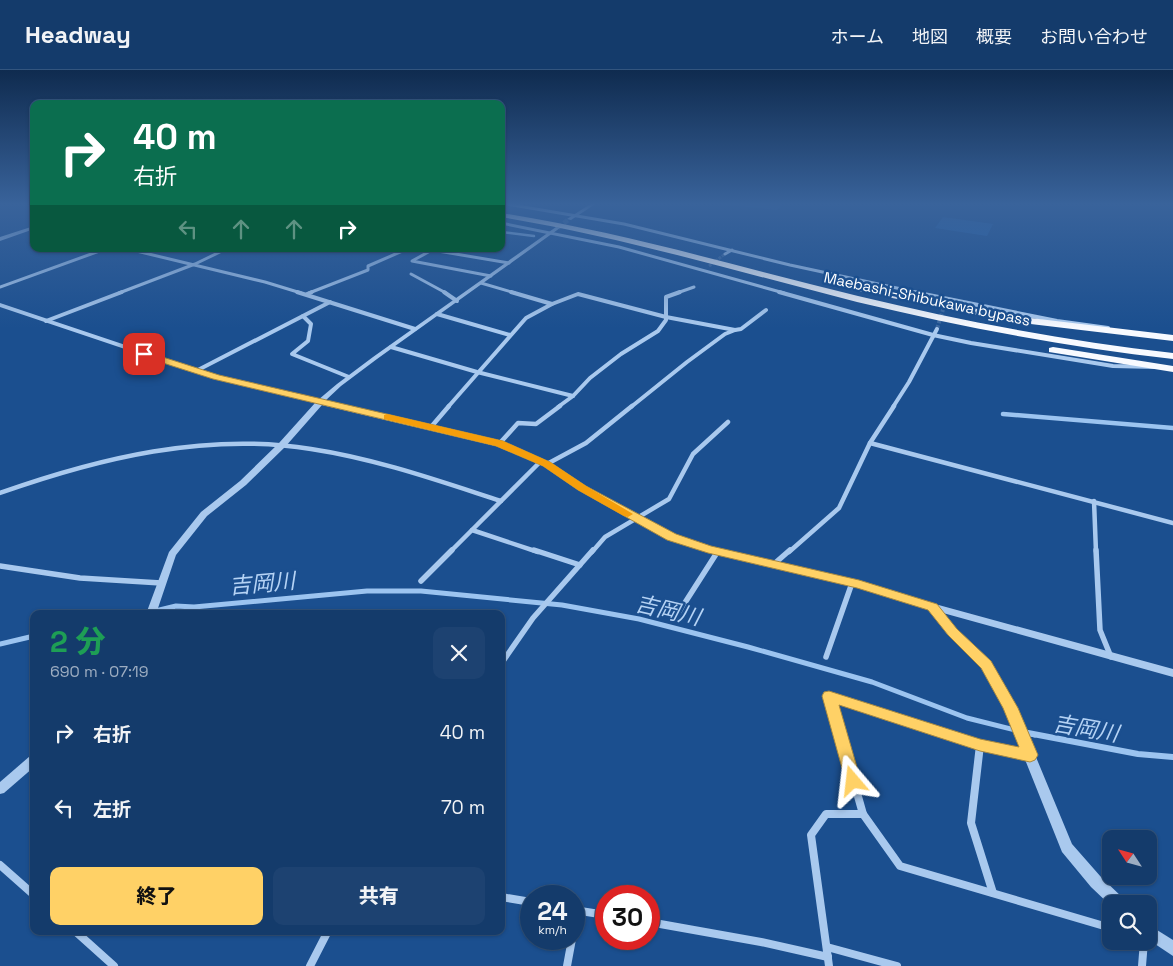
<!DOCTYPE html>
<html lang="ja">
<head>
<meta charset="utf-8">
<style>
  :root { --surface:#143b6b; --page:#1d4271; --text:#f1f3f6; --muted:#9dadc1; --line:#33557e; --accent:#ffd166 }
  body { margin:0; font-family:"Space Grotesk","Noto Sans JP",sans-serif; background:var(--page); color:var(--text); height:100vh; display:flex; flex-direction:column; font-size:19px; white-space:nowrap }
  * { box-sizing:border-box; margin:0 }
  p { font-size:16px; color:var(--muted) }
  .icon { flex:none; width:28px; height:28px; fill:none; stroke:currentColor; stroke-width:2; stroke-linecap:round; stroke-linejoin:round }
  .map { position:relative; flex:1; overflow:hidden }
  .panel { position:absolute; left:30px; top:540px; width:475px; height:325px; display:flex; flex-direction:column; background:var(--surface); border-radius:10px; box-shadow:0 1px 4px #0004,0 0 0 1px var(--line) }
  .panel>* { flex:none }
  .hud { position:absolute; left:30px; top:30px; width:475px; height:152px; border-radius:10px; box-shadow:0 1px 4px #0004,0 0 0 1px var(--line); background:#0b6e4f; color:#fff; overflow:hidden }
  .needle { width:32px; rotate:306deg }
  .tools { position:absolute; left:1102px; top:760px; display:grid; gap:10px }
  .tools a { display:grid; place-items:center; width:55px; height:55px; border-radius:10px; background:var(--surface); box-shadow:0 1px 4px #0004,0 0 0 1px var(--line); font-size:25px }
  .speed { position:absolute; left:520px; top:815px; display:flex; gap:10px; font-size:25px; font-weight:700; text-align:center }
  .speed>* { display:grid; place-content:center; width:65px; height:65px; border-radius:50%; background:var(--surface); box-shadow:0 1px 4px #0004,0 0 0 1px var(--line); line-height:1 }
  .speed small { font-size:12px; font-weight:400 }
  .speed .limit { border:8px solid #d22; background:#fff; color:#111 }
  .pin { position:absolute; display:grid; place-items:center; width:42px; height:42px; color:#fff; margin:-21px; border-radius:10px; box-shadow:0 2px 8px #0006 }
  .me { position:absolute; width:55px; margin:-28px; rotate:343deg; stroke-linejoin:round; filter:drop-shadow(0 0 4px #0008) }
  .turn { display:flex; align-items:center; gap:18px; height:105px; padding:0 20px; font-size:22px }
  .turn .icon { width:65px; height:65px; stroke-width:2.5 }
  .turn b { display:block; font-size:35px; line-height:42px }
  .lanes { display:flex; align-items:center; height:48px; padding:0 20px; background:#0003; justify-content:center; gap:25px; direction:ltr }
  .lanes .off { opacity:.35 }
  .round { display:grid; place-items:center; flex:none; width:52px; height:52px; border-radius:10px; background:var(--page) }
  .headline { display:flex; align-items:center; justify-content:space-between; height:85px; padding:0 20px }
  h1 { font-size:30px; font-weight:800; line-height:38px; color:#1e9e55 }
  .primary-button { display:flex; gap:10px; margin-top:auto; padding:10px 20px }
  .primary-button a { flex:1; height:58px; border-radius:10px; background:var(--accent); color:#111; font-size:20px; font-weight:800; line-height:58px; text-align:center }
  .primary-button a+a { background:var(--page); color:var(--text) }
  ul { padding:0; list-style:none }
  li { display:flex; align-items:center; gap:15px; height:75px; padding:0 20px }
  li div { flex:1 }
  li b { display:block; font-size:19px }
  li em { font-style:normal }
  header { display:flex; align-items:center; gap:30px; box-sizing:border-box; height:70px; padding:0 25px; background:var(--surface); border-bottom:1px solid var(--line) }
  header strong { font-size:24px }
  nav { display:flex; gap:28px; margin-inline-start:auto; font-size:18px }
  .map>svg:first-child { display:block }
  .green { fill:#2461a8 }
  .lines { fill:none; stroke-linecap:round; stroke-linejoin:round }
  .stream-far3 { stroke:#9cc4f0; stroke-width:2.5 }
  .stream-far2 { stroke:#9cc4f0; stroke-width:4.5 }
  .stream-far1 { stroke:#9cc4f0; stroke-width:5 }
  .stream { stroke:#9cc4f0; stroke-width:6 }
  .minor-tunnel-far1 { stroke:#3d69a0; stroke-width:3; stroke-dasharray:3 1; stroke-linecap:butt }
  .minor-tunnel { stroke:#3d69a0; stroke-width:4; stroke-dasharray:4 2; stroke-linecap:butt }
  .tertiary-tunnel { stroke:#3d69a0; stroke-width:5; stroke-dasharray:5 2.5; stroke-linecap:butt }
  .minor-far4 { stroke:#a9c9ee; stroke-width:3 }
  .minor-far3 { stroke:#a9c9ee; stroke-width:4 }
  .minor-far2 { stroke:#a9c9ee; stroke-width:4.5 }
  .minor-far1 { stroke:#a9c9ee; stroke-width:5.5 }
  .minor { stroke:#a9c9ee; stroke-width:8 }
  .tertiary { fill:#a9c9ee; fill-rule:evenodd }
  .trunk { fill:#f8faff; fill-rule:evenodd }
  .route { fill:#ffd166; stroke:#a68842 }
  .slow { fill:#f59e0b }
  .labels { text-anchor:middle; stroke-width:5; stroke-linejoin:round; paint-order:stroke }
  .far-street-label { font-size:15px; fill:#fff; stroke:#1b4f8f }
  .near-water-label { font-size:22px; font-style:italic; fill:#b5d3f5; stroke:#1b4f8f }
</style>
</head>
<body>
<header>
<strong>Headway</strong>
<nav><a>ホーム</a><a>地図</a><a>概要</a><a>お問い合わせ</a></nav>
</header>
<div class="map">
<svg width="1173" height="896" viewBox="0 0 1173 896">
  <rect width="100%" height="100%" fill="#1b4f8f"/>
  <g class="green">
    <polygon points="709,133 784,133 777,140"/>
    <polygon points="943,147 993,154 987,166 935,158"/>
  </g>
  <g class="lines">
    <polyline class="stream-far3" points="501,162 534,166"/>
    <polyline class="stream-far2" points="1003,344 1173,358"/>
    <g class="stream-far1">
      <polyline points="143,544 176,536 194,537 367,521 421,521 562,535 639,549 748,577 872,612 967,648 1035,665"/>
      <polyline points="0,574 34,566"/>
    </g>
    <polyline class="stream" points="1028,663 1138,684 1173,687"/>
    <polyline class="minor-tunnel-far1" points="709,196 725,184"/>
    <polyline class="minor-tunnel" points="937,259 945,233"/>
    <polyline class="tertiary-tunnel" points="558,158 569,149"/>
    <g class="minor-far4">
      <polyline points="501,133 624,154 790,195 920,223"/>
      <polyline points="501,153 619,177 784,223"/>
      <polyline points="128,179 265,212 301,223"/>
      <polyline points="725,184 732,180"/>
      <polyline points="411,204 446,223"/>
      <polyline points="491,206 412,191 432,180 509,193"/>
      <polyline points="481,213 515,223"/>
      <polyline points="0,217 105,179"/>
      <polyline points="119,223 195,194 226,179"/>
      <polyline points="309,223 368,200 368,196 407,179"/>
      <polyline points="677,223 694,217"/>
    </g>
    <g class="minor-far3">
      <polyline points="297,222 415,259"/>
      <polyline points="444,222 457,231"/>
      <polyline points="779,222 933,265 971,273 1113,296 1156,297"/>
      <polyline points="914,222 1057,251 1108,258"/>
      <polyline points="307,224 312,222"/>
      <polyline points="552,234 578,224 666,247 735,260 741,259 766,240"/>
      <polyline points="437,244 510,265"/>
      <polyline points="303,246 311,254 308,271 292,284 349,307"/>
      <polyline points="46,251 122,222"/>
      <polyline points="391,277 477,302 573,326"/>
      <polyline points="196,301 330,232"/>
      <polyline points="448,337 526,248 552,234 511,222"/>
      <polyline points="558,337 573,326 590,308 621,284 658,261 666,250 666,227 680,222"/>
      <polyline points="631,337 687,292 725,264 735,260"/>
      <polyline points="893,337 909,312 937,259"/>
    </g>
    <g class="minor-far2">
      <polyline points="431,357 449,336"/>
      <polyline points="870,373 1173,453"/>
      <polyline points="499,374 518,353 536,354 560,336"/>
      <polyline points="547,394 586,373 632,336"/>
      <path d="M0 423C99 388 206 362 311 379 377 389 439 411 501 431"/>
      <polyline points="1094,431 1096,482"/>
      <polyline points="472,460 538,482"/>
      <polyline points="450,482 541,391"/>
      <polyline points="592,482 605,467 669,429 693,384 728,352"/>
      <polyline points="789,482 839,438 870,373 894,336"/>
    </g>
    <g class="minor-far1">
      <polyline points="534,480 580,495"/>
      <polyline points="1096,480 1100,560 1111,587"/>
      <polyline points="774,494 790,480"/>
      <polyline points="0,496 80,508 161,513"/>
      <polyline points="421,511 452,480"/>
      <polyline points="679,542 718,481"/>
      <polyline points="826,587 852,513"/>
      <polyline points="501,594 533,548 593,480"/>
      <polyline points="829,626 948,665"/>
      <polyline points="829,626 840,665"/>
    </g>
    <g class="minor">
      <polyline points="840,663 863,744"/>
      <polyline points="944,663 980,675 1027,685"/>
      <polyline points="980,675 971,753 993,823"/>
      <polyline points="0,795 34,825"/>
      <polyline points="501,827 531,832"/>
      <polyline points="574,840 606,845"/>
      <polyline points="649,852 761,872 828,887"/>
      <polyline points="574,856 577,840"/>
      <polyline points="75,861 114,896"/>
      <polyline points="827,877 897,896"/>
      <polyline points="310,896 328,861"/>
      <polyline points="567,896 572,869"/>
      <polyline points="829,896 811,765 826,744 863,744 900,796 1111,858"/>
      <polyline points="1142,896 1144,871"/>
    </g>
    <g class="tertiary">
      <polygon points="592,133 597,133 571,150 567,149"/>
      <polygon points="34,156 34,159 0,171 0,167"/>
      <polygon points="556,157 560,158 377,289 341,316 325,331 502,372 550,392 585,416 674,465 710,477 859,511 935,534 1173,599 1173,607 943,543 956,559 990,591 1014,634 1072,774 1101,807 1124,829 1126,834 1111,834 1111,836 1091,817 1062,782 1004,637 982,597 948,565 929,539 857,517 708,482 668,469 579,420 544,396 496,376 322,335 285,377 246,415 207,446 176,485 156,544 146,544 169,482 201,442 240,411 279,373 315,333 214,309 0,237 0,233 218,306 318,330 337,314 373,287"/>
      <polygon points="34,685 34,697 4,723 0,724 0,712 30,686"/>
      <polygon points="1149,855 1173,870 1173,886 1149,870"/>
    </g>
    <g class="trunk">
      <path d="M501 143C622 162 739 197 858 226 962 251 1066 271 1173 283V289C1066 277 962 257 857 232 739 202 622 167 501 147Z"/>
      <polygon points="850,214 1013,246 1173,265 1173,271 1013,252 847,219 846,217"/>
      <polygon points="1053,277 1173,296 1173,302 1049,282 1049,278"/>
    </g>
  </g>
  <linearGradient id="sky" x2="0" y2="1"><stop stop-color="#0f2b4f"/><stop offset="0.52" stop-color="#39639b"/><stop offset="1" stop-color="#39639b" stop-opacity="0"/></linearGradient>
  <rect width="1173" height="258" fill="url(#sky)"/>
  <polygon class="route" points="144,281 219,305 503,371 550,392 586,416 676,464 711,476 859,510 937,534 957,559 991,591 1018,638 1038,685 1035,690 1030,692 980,681 839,635 861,711 858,716 853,718 847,716 822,626 824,622 829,621 980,669 1019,677 1003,638 981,598 948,565 928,540 857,518 708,483 667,470 578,420 543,396 496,376 213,309 141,286 140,284"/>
  <polygon class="slow" points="387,344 503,371 550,392 586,416 633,444 628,447 624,446 578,420 543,396 496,376 384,349 384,345"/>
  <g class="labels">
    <g class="far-street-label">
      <text transform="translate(927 229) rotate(12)" y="5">Maebashi-Shibukawa bypass</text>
    </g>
    <g class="near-water-label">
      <text transform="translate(262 513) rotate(-5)" y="8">吉岡川</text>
      <text transform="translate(668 540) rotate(13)" y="8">吉岡川</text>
      <text transform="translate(1086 658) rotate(10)" y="8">吉岡川</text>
    </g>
  </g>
</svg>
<div class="tools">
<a><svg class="needle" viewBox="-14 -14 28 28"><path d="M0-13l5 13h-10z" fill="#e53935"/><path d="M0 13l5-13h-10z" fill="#9dadc1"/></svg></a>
<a><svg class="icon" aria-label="search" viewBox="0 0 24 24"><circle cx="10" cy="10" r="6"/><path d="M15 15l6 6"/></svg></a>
</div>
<div class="speed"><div>24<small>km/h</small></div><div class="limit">30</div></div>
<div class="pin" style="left:144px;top:284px;background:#d93025"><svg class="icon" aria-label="arrive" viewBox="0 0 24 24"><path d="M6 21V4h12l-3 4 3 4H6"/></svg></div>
<svg class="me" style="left:853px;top:711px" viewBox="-20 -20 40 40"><path d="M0-17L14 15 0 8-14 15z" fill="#ffd166" stroke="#fff" stroke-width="4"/></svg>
<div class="hud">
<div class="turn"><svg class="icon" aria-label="right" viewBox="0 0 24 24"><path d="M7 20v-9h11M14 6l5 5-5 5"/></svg><div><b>40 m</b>右折</div></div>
<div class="lanes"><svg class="icon off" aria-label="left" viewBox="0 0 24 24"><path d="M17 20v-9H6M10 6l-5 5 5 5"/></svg><svg class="icon off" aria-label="ahead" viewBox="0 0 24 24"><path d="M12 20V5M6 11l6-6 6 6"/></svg><svg class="icon off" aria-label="ahead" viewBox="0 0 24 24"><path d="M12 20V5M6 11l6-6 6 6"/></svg><svg class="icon" aria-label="right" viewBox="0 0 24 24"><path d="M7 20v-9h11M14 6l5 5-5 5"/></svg></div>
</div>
<section class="panel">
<div class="headline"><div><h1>2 分</h1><p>690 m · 07:19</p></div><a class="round"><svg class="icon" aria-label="close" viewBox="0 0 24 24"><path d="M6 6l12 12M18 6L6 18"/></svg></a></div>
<ul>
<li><svg class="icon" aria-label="right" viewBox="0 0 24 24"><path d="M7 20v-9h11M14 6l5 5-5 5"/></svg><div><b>右折</b></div><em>40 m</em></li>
<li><svg class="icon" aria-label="left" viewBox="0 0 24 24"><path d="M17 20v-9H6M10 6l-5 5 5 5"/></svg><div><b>左折</b></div><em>70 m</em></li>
</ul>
<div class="primary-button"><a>終了</a><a>共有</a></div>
</section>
</div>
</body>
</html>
